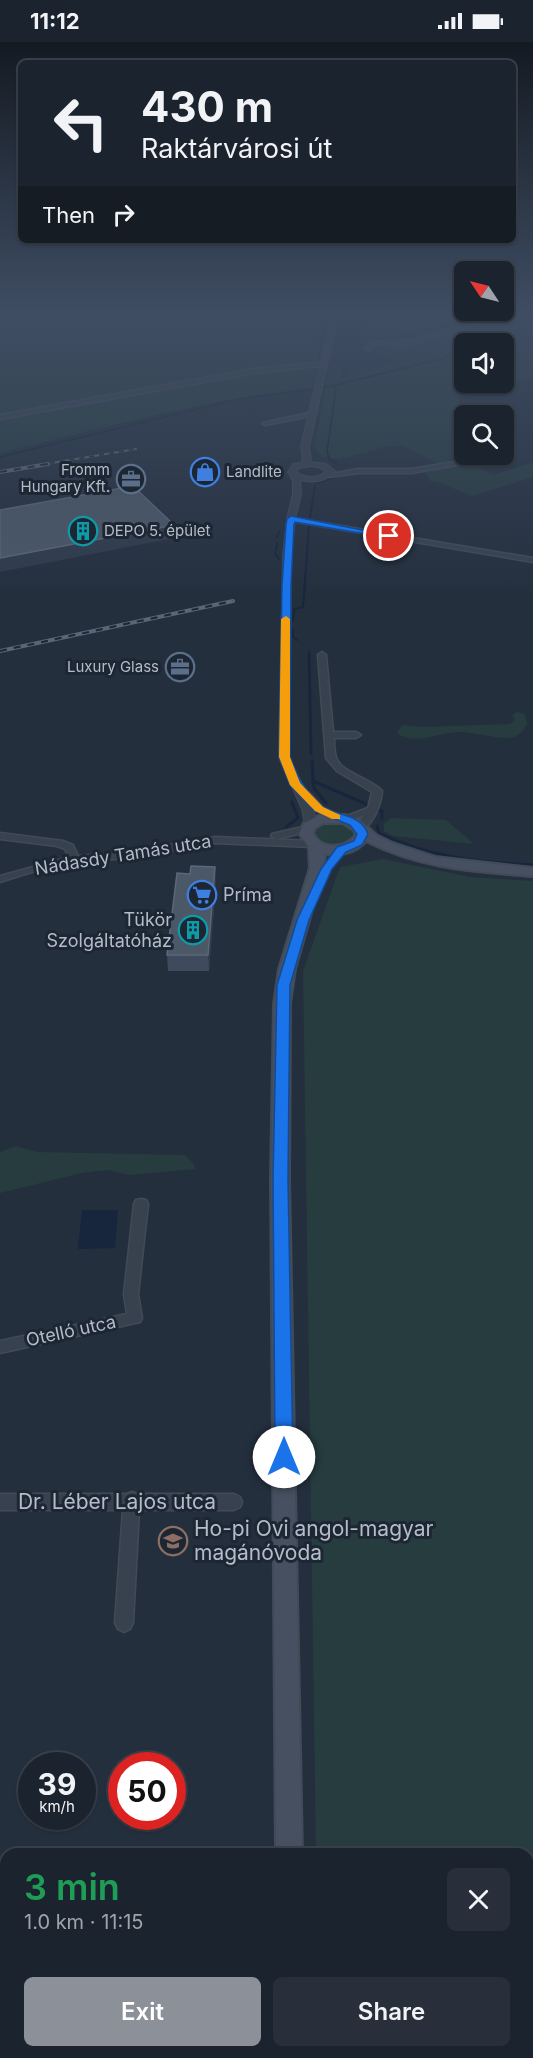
<!DOCTYPE html>
<html lang="en">
<head>
<meta charset="utf-8">
<style>
  :root { --surface:#1b232e; --page:#282f3a; --text:#f1f3f6; --muted:#a0a4aa; --line:#39404a; --accent:#8c9099 }
  body { margin:0; font-family:Inter,sans-serif; background:var(--page); color:var(--text); height:100vh; display:flex; flex-direction:column; font-size:22px; white-space:nowrap }
  * { box-sizing:border-box; margin:0 }
  p { font-size:20px; color:var(--muted) }
  .icon { flex:none; width:33px; height:33px; fill:none; stroke:currentColor; stroke-width:2; stroke-linecap:round; stroke-linejoin:round }
  .map { position:relative; flex:1; overflow:hidden }
  .panel { position:absolute; left:0px; top:1806px; width:534px; height:210px; display:flex; flex-direction:column; background:var(--surface); border-radius:18px 18px 0 0; box-shadow:0 2px 4px #0004,0 0 0 2px var(--line) }
  .panel>* { flex:none }
  .banner { position:absolute; left:18px; top:18px; width:498px; height:183px; border-radius:9px; box-shadow:0 2px 4px #0004,0 0 0 2px var(--line); background:#1b232e; color:var(--text); overflow:hidden }
  .needle { width:39px; rotate:305deg }
  .tools { position:absolute; left:454px; top:219px; display:grid; gap:12px }
  .tools a { display:grid; place-items:center; width:60px; height:60px; border-radius:9px; background:var(--surface); box-shadow:0 2px 4px #0004,0 0 0 2px var(--line); font-size:30px }
  .speed { position:absolute; left:18px; top:1710px; display:flex; gap:12px; font-size:30px; font-weight:700; text-align:center }
  .speed>* { display:grid; place-content:center; width:78px; height:78px; border-radius:50%; background:var(--surface); box-shadow:0 2px 4px #0004,0 0 0 2px var(--line); line-height:1 }
  .speed small { font-size:15px; font-weight:400 }
  .speed .limit { border:9px solid #d22; background:#fff; color:#111 }
  .pin { position:absolute; display:grid; place-items:center; width:51px; height:51px; color:#fff; margin:-26px; border:3px solid #fff; border-radius:50%; box-shadow:0 2px 6px #0007 }
  .me { position:absolute; width:66px; margin:-33px; rotate:0deg; stroke-linejoin:round; filter:drop-shadow(0 0 4px #0008) }
  .turn { display:flex; align-items:center; gap:21px; height:126px; padding:0 24px; font-size:27px }
  .turn .icon { width:78px; height:78px; stroke-width:2.5 }
  .turn b { display:block; font-size:42px; line-height:51px }
  .then { display:flex; align-items:center; height:57px; padding:0 24px; background:#0003; gap:12px; font-size:22px }
  .round { display:grid; place-items:center; flex:none; width:63px; height:63px; border-radius:9px; background:var(--page) }
  .summary { display:flex; align-items:center; justify-content:space-between; height:102px; padding:0 24px }
  h1 { font-size:36px; font-weight:600; line-height:45px; color:#1e9e55 }
  .action { display:flex; gap:12px; margin-top:auto; padding:12px 24px }
  .action a { flex:1; height:69px; border-radius:9px; background:var(--accent); color:#fff; font-size:24px; font-weight:600; line-height:69px; text-align:center }
  .action a+a { background:var(--page); color:var(--text) }
  .status { display:flex; justify-content:space-between; align-items:center; height:42px; padding:0 30px; background:var(--surface); direction:ltr }
  .status svg { height:16px; fill:currentColor }
  .map>svg:first-child { display:block }
  .green { fill:#263c3f; fill-rule:evenodd }
  .water { fill:#17263c }
  .lines { fill:none; stroke-linecap:round; stroke-linejoin:round }
  .stream-far2 { stroke:#17263c; stroke-width:1.5 }
  .stream-far1 { stroke:#17263c; stroke-width:2 }
  .stream { stroke:#17263c; stroke-width:3 }
  .minor-casing { stroke:#414a57; stroke-width:3 }
  .tertiary-casing { stroke:#414a57; stroke-width:2 }
  .secondary-casing { stroke:#414a57; stroke-width:4 }
  .minor { fill:#38414e; fill-rule:evenodd }
  .tertiary { fill:#38414e; fill-rule:evenodd }
  .secondary { fill:#465061; fill-rule:evenodd }
  .rail-far1-casing { stroke:#5a6575; stroke-width:2 }
  .rail-casing { stroke:#5a6575; stroke-width:4 }
  .rail-far1 { stroke:#1d2633; stroke-width:1.5; stroke-dasharray:5; stroke-linecap:butt }
  .rail { stroke:#1d2633; stroke-width:2; stroke-dasharray:7; stroke-linecap:butt }
  .wall { fill:#3f4b5c }
  .shaded-wall { fill:#2f3b4b }
  .building { fill:#4b5868; stroke:#5c6777; stroke-width:1.5 }
  .route { fill:#1a73e8; stroke:#114b97; stroke-width:1.5 }
  .slow { fill:#f59e0b }
  .labels { text-anchor:middle; stroke-width:6; stroke-linejoin:round; paint-order:stroke }
  .far-poi-label { font-size:15px; fill:#b4bcc9; stroke:#1d2633; text-anchor:end }
  .street-label { font-size:18px; fill:#b4bcc9; stroke:#1d2633 }
  .poi-label { font-size:18px; fill:#b4bcc9; stroke:#1d2633; text-anchor:start }
  .near-street-label { font-size:21px; fill:#b4bcc9; stroke:#1d2633 }
  .near-poi-label { font-size:21px; fill:#b4bcc9; stroke:#1d2633; text-anchor:start }
</style>
</head>
<body>
<div class="status"><b>11:12</b><svg viewBox="0 0 49 12"><path d="M0 12V9h3v3zM5 12V6h3v6zM10 12V3h3v9zM15 12V0h3v12zM26 1h20v11H26zM47 4h2v5h-2z"/></svg></div>
<div class="map">
<svg width="533" height="2016" viewBox="0 0 533 2016">
  <rect width="100%" height="100%" fill="#242f3e"/>
  <g class="green">
    <path d="M0 272H323L314 345C207 357 104 386 0 411Z"/>
    <polygon points="368,272 480,272 387,297 371,295 364,288"/>
    <path d="M520 272H533V336L459 356 456 416 439 422 403 404 385 405 341 417 322 415 314 405 330 324H344L341 335 349 336 350 330C364 323 381 328 393 319L375 309 378 302 409 304ZM465 302H504V340H465Z"/>
    <polygon points="533,420 533,435 472,454 438,440 430,439 425,430 468,421 493,433"/>
    <path d="M517 670 525 672 527 682C524 687 520 693 514 695 500 699 474 689 457 690 437 691 415 704 397 691L402 683 422 685 510 682 515 678 512 673Z"/>
    <polygon points="391,776 446,778 474,802 394,794 384,789 384,782"/>
    <path d="M338 780 348 783 355 789 352 799C338 804 321 808 313 792 317 781 327 781 338 780Z"/>
    <polygon points="383,817 470,835 533,839 533,2016 322,2016 321,2010 528,2010 528,1812 316,1812 303,929 340,825"/>
    <polygon points="16,1104 37,1110 185,1113 193,1121 195,1127 129,1133 108,1128 82,1131 0,1151 0,1110"/>
  </g>
  <polygon class="water" points="82,1168 118,1168 115,1206 78,1207"/>
  <g class="lines">
    <g class="stream-far2">
      <polyline points="504,302 533,295"/>
      <polyline points="332,344 336,347 327,409 329,417 337,422"/>
      <polyline points="0,415 239,357 328,345 465,311"/>
    </g>
    <g class="stream-far1">
      <polyline points="316,441 340,434"/>
      <polyline points="310,475 315,444"/>
      <polyline points="277,496 279,490"/>
      <polyline points="276,508 277,501"/>
      <polyline points="275,511 279,517"/>
      <polyline points="293,579 294,567 303,565 309,484"/>
      <polyline points="293,587 293,595 297,598"/>
      <polyline points="309,610 309,613"/>
    </g>
    <g class="stream">
      <polyline points="309,612 311,712"/>
      <polyline points="312,719 313,739 382,769 382,776"/>
      <polyline points="313,739 314,746 326,761"/>
      <path d="M377 784 379 791C428 815 479 820 533 823"/>
      <polyline points="286,785 298,776 292,760"/>
    </g>
    <g class="minor-casing">
      <g id="minor">
        <polygon points="498,272 507,272 408,303 375,302 370,308 365,307 371,299 408,299"/>
        <polygon points="325,320 327,323 253,331 0,377 0,373 253,327"/>
        <polygon points="314,370 316,373 265,383 262,381"/>
        <polygon points="465,418 468,420 467,421 412,431 358,431 329,435 326,433 357,427 412,427"/>
        <polygon points="288,475 533,516 533,520 291,479 288,479"/>
        <path d="M322 610 326 613 333 690H356L361 693 356 696H334C334 702 334 709 336 715 340 731 371 736 382 749 381 763 373 783 360 789L355 786 364 773 344 780 339 777 368 766 372 750 337 729 326 716 318 613Z"/>
        <polygon points="307,784 311,785 311,789 276,797 271,794 272,792"/>
        <polygon points="0,791 63,799 73,803 78,814 127,810 215,795 312,799 317,802 312,805 215,801 127,816 75,820 38,828 0,840 0,834 69,815 65,807 57,804 0,797"/>
        <polygon points="141,1157 146,1158 148,1162 138,1252 142,1276 140,1280 0,1311 0,1299 127,1272 124,1252 134,1162 136,1158"/>
        <polygon points="132,1450 137,1452 234,1452 240,1455 242,1460 240,1465 234,1468 139,1468 133,1581 130,1587 124,1590 118,1587 115,1581 123,1468 0,1468 0,1452 127,1452"/>
        <rect x="0" y="1825" width="6" height="20"/>
        <rect x="83" y="2010" width="22" height="6"/>
      </g>
    </g>
    <g class="tertiary-casing">
      <path id="tertiary" d="M332 272H338L309 405 311 417 309 420 326 422 335 429C326 440 313 441 300 438L301 452 295 477 291 513 289 715 305 749 309 750 323 765 344 776 342 778H334L313 767 317 782 311 785 305 782 302 767 279 715 283 513 287 477 293 452V439L288 430 293 422 301 421 303 417 301 405ZM310 424 318 425 327 429C318 437 305 436 296 430L299 426Z"/>
    </g>
    <g class="secondary-casing">
      <g id="secondary">
        <path d="M320 773H344L359 777 376 793 392 801 435 815 533 826V834C472 829 422 827 366 799 356 811 340 814 325 812L324 826 295 927 290 962 289 1137 302 1812H276L271 1137 274 962 279 927 310 826 309 806 299 791 304 781ZM323 781H343L355 789V794C343 807 321 808 313 791L315 786Z"/>
        <rect x="276" y="2010" width="30" height="6"/>
      </g>
    </g>
    <use href="#minor" class="minor"/>
    <use href="#tertiary" class="tertiary"/>
    <use href="#secondary" class="secondary"/>
    <g class="rail-far1-casing">
      <polyline id="rail-far1" points="40,423 136,407"/>
    </g>
    <g class="rail-casing">
      <g id="rail">
        <polyline points="0,430 48,422"/>
        <polyline points="0,609 233,559"/>
      </g>
    </g>
    <use href="#rail-far1" class="rail-far1"/>
    <use href="#rail" class="rail"/>
  </g>
  <polygon class="wall" points="216,841 209,929 168,929 167,913"/>
  <g class="shaded-wall">
    <polygon points="174,483 174,496 0,530 0,516"/>
    <polygon points="215,825 216,841 209,929 208,913"/>
  </g>
  <g class="building">
    <polygon points="133,444 174,483 0,516 0,468"/>
    <polygon points="191,824 215,825 208,913 167,913 177,831 190,832"/>
  </g>
  <linearGradient id="sky" x2="0" y2="1"><stop stop-color="#141a22"/><stop offset="0.49" stop-color="#3f4d63"/><stop offset="1" stop-color="#3f4d63" stop-opacity="0"/></linearGradient>
  <rect width="533" height="554" fill="url(#sky)"/>
  <path class="route" d="M291 474 393 494 389 496 295 480 294 483 291 543 290 715C297 735 305 749 321 763 336 775 361 771 368 792L362 803 346 810 332 827 309 878 290 943 288 1137 293 1415 290 1421 284 1423 277 1421 275 1415 273 1137 277 943 297 878 321 827 337 805 354 799 357 792 350 783 315 769 290 743 279 715 282 543 286 483 287 477Z"/>
  <polygon class="slow" points="286,574 290,577 290,715 300,741 323,765 340,773 340,777 332,777 315,769 290,743 279,715 281,577"/>
  <defs>
    <g id="shop-ring" transform="scale(1.5)"><circle r="9.5" fill="#1d2633" stroke="#3f7fe0" stroke-width="1.5"/><path d="M-5-2.5h2.3a2.7 3.5 0 0 1 5.4 0H5L5.5 6h-11ZM-1.5-2.5h3a1.5 2.3 0 0 0-3 0Z" fill="#3f7fe0"/></g>
    <g id="office-ring" transform="scale(1.5)"><circle r="9.5" fill="#1d2633" stroke="#5c6f8a" stroke-width="1.5"/><path d="M-6-3h4V-5.5h4V-3h4V5H-6ZM-1-4.5V-3h2v-1.5ZM-6 0V1H6V0Z" fill="#5c6f8a"/></g>
    <g id="building-ring" transform="scale(1.5)"><circle r="9.5" fill="#1d2633" stroke="#0f9aa8" stroke-width="1.5"/><path d="M-4-6H4V6H1V3H-1V6H-4ZM-2.5-4.3h1.7v1.8h-1.7ZM.8-4.3h1.7v1.8H.8ZM-2.5-1h1.7V.8h-1.7ZM.8-1h1.7V.8H.8Z" fill="#0f9aa8"/></g>
    <g id="supermarket-ring" transform="scale(1.5)"><circle r="9.5" fill="#1d2633" stroke="#3f7fe0" stroke-width="1.5"/><path d="M-6-5.5h2.5l.6 2H6L4.5 2H-2.5L-4.4-4H-6ZM-1.5 3.2a1.3 1.3 0 1 0 .1 0ZM3 3.2a1.3 1.3 0 1 0 .1 0Z" fill="#3f7fe0"/></g>
    <g id="school-ring" transform="scale(1.5)"><circle r="9.5" fill="#1d2633" stroke="#8d6e63" stroke-width="1.5"/><path d="M0-5L7-2L0 1L-7-2ZM-4 1L0 2.5L4 1V4Q0 6-4 4Z" fill="#8d6e63"/></g>
  </defs>
  <g fill-rule="evenodd">
    <use href="#shop-ring" x="205" y="430"/>
    <use href="#office-ring" x="131" y="437"/>
    <use href="#building-ring" x="83" y="489"/>
    <use href="#office-ring" x="180" y="625"/>
    <use href="#supermarket-ring" x="202" y="853"/>
    <use href="#building-ring" x="193" y="888"/>
    <use href="#school-ring" x="173" y="1499"/>
  </g>
  <g class="labels">
    <g class="far-poi-label">
      <text x="110" y="433">Fromm<tspan x="110" dy="17">Hungary Kft.</tspan></text>
      <text x="226" y="435" text-anchor="start">Landlite</text>
      <text x="104" y="494" text-anchor="start">DEPO 5. épület</text>
      <text x="159" y="630">Luxury Glass</text>
    </g>
    <g class="street-label">
      <text transform="translate(123 813) rotate(-9)" y="6">Nádasdy Tamás utca</text>
      <text transform="translate(71 1289) rotate(-12)" y="6">Otelló utca</text>
    </g>
    <g class="poi-label">
      <text x="223" y="859">Príma</text>
      <text x="172" y="884" text-anchor="end">Tükör<tspan x="172" dy="21">Szolgáltatóház</tspan></text>
    </g>
    <g class="near-street-label">
      <text x="117" y="1467">Dr. Léber Lajos utca</text>
    </g>
    <g class="near-poi-label">
      <text x="194" y="1494">Ho-pi Ovi angol-magyar<tspan x="194" dy="24">magánóvoda</tspan></text>
    </g>
  </g>
</svg>
<div class="tools">
<a><svg class="needle" viewBox="-14 -14 28 28"><path d="M0-13l5 13h-10z" fill="#e53935"/><path d="M0 13l5-13h-10z" fill="#a0a4aa"/></svg></a>
<a><svg class="icon" aria-label="sound" viewBox="0 0 24 24"><path d="M4 9h4l5-4v14l-5-4H4zM17 9q2 3 0 6"/></svg></a>
<a><svg class="icon" aria-label="search" viewBox="0 0 24 24"><circle cx="10" cy="10" r="6"/><path d="M15 15l6 6"/></svg></a>
</div>
<div class="speed"><div>39<small>km/h</small></div><div class="limit">50</div></div>
<div class="pin" style="left:389px;top:494px;background:#d93025"><svg class="icon" aria-label="arrive" viewBox="0 0 24 24"><path d="M6 21V4h12l-3 4 3 4H6"/></svg></div>
<svg class="me" style="left:284px;top:1415px" viewBox="-20 -20 40 40"><circle r="19" fill="#fff"/><path d="M0-13L10 11 0 6-10 11z" fill="#1a73e8"/></svg>
<div class="banner">
<div class="turn"><svg class="icon" aria-label="left" viewBox="0 0 24 24"><path d="M17 20v-9H6M10 6l-5 5 5 5"/></svg><div><b>430 m</b>Raktárvárosi út</div></div>
<div class="then">Then<svg class="icon" aria-label="right" viewBox="0 0 24 24"><path d="M7 20v-9h11M14 6l5 5-5 5"/></svg></div>
</div>
<section class="panel">
<div class="summary"><div><h1>3 min</h1><p>1.0 km · 11:15</p></div><a class="round"><svg class="icon" aria-label="close" viewBox="0 0 24 24"><path d="M6 6l12 12M18 6L6 18"/></svg></a></div>
<div class="action"><a>Exit</a><a>Share</a></div>
</section>
</div>
</body>
</html>
